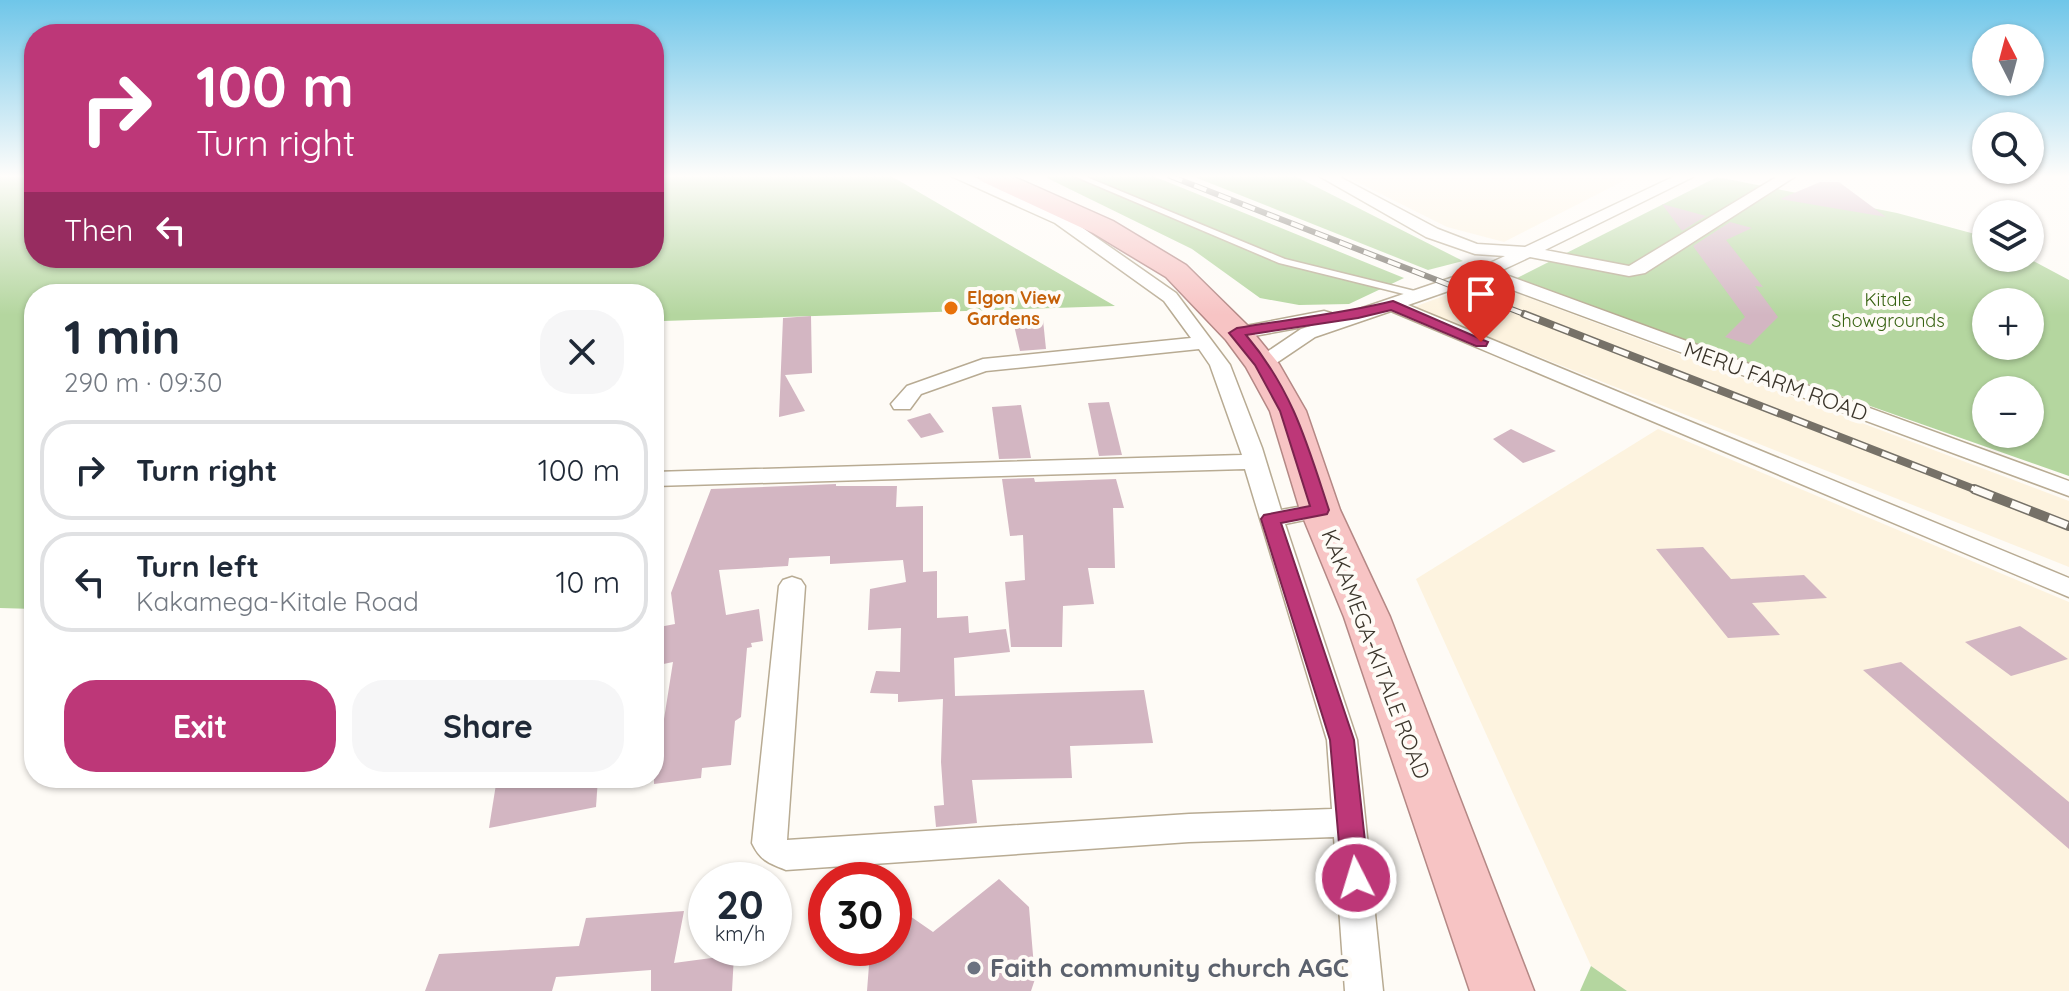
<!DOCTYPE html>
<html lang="en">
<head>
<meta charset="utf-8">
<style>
  :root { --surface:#fff; --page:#f6f6f7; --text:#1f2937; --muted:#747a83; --line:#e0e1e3; --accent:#bd3778 }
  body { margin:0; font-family:Quicksand,sans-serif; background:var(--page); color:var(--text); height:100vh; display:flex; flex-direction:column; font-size:30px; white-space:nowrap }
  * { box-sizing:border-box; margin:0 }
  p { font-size:26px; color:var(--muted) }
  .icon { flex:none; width:44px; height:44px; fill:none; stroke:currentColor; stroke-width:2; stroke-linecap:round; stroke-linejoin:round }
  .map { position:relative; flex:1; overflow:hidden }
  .side { position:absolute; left:24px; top:284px; width:640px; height:504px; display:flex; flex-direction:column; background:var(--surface); border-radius:32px; box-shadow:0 2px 6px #0004 }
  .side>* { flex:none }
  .banner { position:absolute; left:24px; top:24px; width:640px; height:244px; border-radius:32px; box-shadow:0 2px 6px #0004; background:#bd3778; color:#fff; overflow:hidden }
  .needle { width:52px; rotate:354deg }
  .buttons { position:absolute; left:1972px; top:24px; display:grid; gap:16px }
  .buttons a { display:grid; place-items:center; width:72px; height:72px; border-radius:50%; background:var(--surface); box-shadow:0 2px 6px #0004; font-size:40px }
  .speed { position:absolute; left:688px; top:862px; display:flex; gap:16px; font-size:40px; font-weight:700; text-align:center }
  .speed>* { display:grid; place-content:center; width:104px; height:104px; border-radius:50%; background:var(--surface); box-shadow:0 2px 6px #0004; line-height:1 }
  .speed small { font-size:20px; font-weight:400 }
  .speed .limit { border:12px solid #d22; background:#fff; color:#111 }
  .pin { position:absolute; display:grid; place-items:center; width:68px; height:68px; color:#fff; margin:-82px -34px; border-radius:50% 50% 50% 0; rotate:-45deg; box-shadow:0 0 8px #0007 }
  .pin .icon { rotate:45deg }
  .me { position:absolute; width:88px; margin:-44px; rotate:355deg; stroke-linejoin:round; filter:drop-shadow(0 0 6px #0008) }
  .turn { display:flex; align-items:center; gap:28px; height:168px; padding:0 40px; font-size:36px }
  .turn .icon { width:104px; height:104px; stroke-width:2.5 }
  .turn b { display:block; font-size:56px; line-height:68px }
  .then { display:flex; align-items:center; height:76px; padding:0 40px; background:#0003; gap:16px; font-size:30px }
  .round { display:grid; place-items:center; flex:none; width:84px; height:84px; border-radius:32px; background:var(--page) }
  .summary { display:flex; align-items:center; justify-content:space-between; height:136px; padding:0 40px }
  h1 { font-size:48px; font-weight:800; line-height:60px }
  .cta { display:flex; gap:16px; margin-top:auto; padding:16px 40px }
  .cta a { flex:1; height:92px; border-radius:32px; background:var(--accent); color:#fff; font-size:32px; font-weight:800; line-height:92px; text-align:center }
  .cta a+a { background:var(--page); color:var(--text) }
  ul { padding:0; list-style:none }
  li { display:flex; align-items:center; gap:24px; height:100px; margin:0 16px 12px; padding:0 24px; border:4px solid var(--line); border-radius:32px }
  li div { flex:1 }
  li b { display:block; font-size:30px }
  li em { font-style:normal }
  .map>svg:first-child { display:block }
  .built { fill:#fdf3df }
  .green { fill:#b4d69f; fill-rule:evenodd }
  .building { fill:#d3b6c2 }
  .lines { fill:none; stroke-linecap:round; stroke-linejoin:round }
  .service-casing { stroke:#b8ab93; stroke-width:3 }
  .minor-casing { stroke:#b8ab93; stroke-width:3 }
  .trunk-casing { stroke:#b48885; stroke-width:3 }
  .service { fill:#fff; fill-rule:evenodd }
  .minor { fill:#fff; fill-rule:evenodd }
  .trunk { fill:#f7c4c4; fill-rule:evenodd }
  .rail-far2-casing { stroke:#767168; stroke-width:6 }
  .rail-far1-casing { stroke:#767168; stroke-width:8 }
  .rail-casing { stroke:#767168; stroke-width:10 }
  .rail-far2 { stroke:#fefbf6; stroke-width:4; stroke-dasharray:13; stroke-linecap:butt }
  .rail-far1 { stroke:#fefbf6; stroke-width:5; stroke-dasharray:16; stroke-linecap:butt }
  .rail { stroke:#fefbf6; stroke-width:7; stroke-dasharray:20; stroke-linecap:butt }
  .route { fill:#bd3778; stroke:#7b244e; stroke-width:2 }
  .food-dot { fill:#e8710a; stroke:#fefbf6; stroke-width:3 }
  .worship-dot { fill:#6b7280; stroke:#fefbf6; stroke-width:3 }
  .labels { text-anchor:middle; stroke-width:8; stroke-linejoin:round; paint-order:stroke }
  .far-food-label { font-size:18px; font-weight:bold; fill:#c56008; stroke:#fefbf6; text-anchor:start }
  .far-park-label { font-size:18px; fill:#376211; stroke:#fefbf6 }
  .street-label { font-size:22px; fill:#3b352b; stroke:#fefbf6 }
  .near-worship-label { font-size:26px; font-weight:bold; fill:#5b616d; stroke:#fefbf6; text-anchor:start }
</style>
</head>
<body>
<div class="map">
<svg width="2069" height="991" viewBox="0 0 2069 991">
  <rect width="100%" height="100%" fill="#fefbf6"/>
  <g class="built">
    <polygon points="1345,176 1633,176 1504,242 1447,227"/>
    <polygon points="1484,281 2069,501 2069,567 1414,307"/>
    <polygon points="1658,429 2069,602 2069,991 1627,991 1591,966 1416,579"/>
  </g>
  <g class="green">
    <polygon points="0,176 34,176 34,258 654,258 654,176 891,176 1115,306 663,321 654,318 654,294 34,294 34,609 0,608"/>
    <polygon points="1043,176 1153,176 1404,278 1349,304 1299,305 1260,298 1192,249"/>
    <polygon points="1192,176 1295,176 1463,261 1428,270"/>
    <path d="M1717 177 1897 213 1986 237V258H2028L2069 280V476L1513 280ZM1986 302H2030V346H1986ZM1986 390H2030V434H1986Z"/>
    <polygon points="1591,966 1627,991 1580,991"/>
  </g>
  <g class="building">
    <polygon points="1820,182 1839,182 1886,217 1780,199"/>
    <polygon points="1662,204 1706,216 1682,231"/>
    <polygon points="1730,222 1752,228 1726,240 1763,287 1755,286 1778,317 1750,345 1725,337 1745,317 1693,246"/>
    <polygon points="811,316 812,373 785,375 805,411 779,417 783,318"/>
    <polygon points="1043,320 1046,349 1020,351 1013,321"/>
    <polygon points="1109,402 1122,455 1099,456 1088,403"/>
    <polygon points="1021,405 1031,458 999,459 992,407"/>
    <polygon points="930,413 944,432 921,438 907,420"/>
    <polygon points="1511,429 1556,451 1523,463 1493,439"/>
    <polygon points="1034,478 1035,482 1116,479 1124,508 1113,508 1115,568 1088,568 1094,604 1063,606 1062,647 1011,647 1005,582 1025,580 1023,535 1010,536 1002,479"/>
    <polygon points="836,484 836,486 897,486 896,507 923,506 923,572 937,571 937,618 968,616 969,633 1006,629 1010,652 954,658 955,696 1144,690 1153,743 1070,746 1072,778 972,780 977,823 936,827 934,806 944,805 941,762 943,699 898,702 898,694 870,693 876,671 900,672 901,628 868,630 870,589 906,582 903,560 830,564 830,556 789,558 788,566 719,570 726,615 759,609 763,641 751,643 752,647 747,648 741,717 735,721 731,765 702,768 701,778 654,784 654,739 661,738 673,662 654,666 654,628 675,624 671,593 711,489"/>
    <polygon points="1703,547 1731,579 1804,575 1827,598 1752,603 1780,635 1728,638 1656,549"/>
    <polygon points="2020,626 2068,659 2011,676 1965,642"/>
    <polygon points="1901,662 2069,802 2069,849 1863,670"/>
    <polygon points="497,778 598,778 596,807 489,828"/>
    <polygon points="999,879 1029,907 1035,979 1031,991 867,991 869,965 851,948 894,948 894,905 933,932"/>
    <polygon points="684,911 674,963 734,955 732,991 651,991 651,970 556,977 552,991 425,991 439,954 579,946 586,918"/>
  </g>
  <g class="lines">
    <g class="service-casing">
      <polygon id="service" points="1074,176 1084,176 1285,259 1427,294 1429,296 1424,299 1279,263"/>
    </g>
    <g class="minor-casing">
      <g id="minor">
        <path d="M951 176H972L1067 217 1176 293 1230 365 1262 448 1281 510 1320 503 1329 505 1332 510 1329 515 1285 524 1357 740 1383 991H1345L1334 837 1189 842 786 870C768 863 760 860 752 843L779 586 783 580 792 577 801 580 805 586 787 840 1189 814 1332 809 1327 740 1245 469 654 486V472L1242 455 1210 365 1199 349 986 371 921 394 910 409H894L891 404 907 386 983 359 1191 338 1164 301 1055 223Z"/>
        <polygon points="1319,176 1338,176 1438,229 1477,244 1525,247 1675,176 1695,176 1545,250 1629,266 1778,176 1796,176 1645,273 1629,276 1530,257 1498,272 2069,481 2069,496 1483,279 1408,305 2069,578 2069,597 1391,311 1315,337 1269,368 1255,368 1252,364 1255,360 1301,329 1314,325 1237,339 1230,337 1227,333 1230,329 1324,311 1331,313 1333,318 1477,269 1505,256 1475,254 1426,237"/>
      </g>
    </g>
    <g class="trunk-casing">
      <polygon id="trunk" points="978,176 1012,176 1113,221 1186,265 1248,326 1279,364 1306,411 1340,510 1390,617 1534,991 1470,991 1344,617 1300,510 1270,411 1246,367 1226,340 1166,277 1093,233 981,181"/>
    </g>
    <use href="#service" class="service"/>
    <use href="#minor" class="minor"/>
    <use href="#trunk" class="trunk"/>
    <g class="rail-far2-casing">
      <polyline id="rail-far2" points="1170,176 1529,316"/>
    </g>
    <g class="rail-far1-casing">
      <polyline id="rail-far1" points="1524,314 1979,491"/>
    </g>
    <g class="rail-casing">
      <polyline id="rail" points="1974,489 2069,526"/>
    </g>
    <use href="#rail-far2" class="rail-far2"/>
    <use href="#rail-far1" class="rail-far1"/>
    <use href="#rail" class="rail"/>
  </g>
  <linearGradient id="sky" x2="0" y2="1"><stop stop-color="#6fc6e9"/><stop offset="0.56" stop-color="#fffdfb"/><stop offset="1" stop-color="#fffdfb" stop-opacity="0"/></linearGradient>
  <rect width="2069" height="315" fill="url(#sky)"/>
  <path class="route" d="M1393 301 1488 342 1486 346H1476L1391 310 1358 318 1246 335C1293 391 1307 443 1329 510L1327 514 1281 523 1354 740 1369 878 1365 887 1356 890 1346 887 1342 878 1330 740 1261 519 1264 515 1310 506 1280 411 1255 365 1229 333 1237 328C1289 319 1341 314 1393 301Z"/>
  <circle class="food-dot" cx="951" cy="308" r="8"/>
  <circle class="worship-dot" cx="974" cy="968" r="8"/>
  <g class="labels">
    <g class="far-food-label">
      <text x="967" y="304">Elgon View<tspan x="967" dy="21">Gardens</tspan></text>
    </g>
    <g class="far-park-label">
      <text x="1888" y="306">Kitale<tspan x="1888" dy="21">Showgrounds</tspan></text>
    </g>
    <g class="street-label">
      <text transform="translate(1776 381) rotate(20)" y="8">MERU FARM ROAD</text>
      <text transform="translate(1376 654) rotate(69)" y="8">KAKAMEGA-KITALE ROAD</text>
    </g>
    <g class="near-worship-label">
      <text x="990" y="977">Faith community church AGC</text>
    </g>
  </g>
</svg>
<div class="buttons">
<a><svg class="needle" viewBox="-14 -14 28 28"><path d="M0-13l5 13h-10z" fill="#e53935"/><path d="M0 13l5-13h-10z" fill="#747a83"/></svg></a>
<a><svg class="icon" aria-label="search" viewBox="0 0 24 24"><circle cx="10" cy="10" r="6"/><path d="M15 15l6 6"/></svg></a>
<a><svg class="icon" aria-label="layers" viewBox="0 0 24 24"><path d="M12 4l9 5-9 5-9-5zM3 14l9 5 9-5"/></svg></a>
<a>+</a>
<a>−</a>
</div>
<div class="speed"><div>20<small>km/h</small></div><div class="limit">30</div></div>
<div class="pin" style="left:1481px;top:342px;background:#d93025"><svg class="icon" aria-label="arrive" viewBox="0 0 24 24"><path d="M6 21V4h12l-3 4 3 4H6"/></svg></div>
<svg class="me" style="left:1356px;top:878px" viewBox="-20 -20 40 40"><circle r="17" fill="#bd3778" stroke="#fff" stroke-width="3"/><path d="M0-11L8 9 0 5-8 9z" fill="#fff"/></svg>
<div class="banner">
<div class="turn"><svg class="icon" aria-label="right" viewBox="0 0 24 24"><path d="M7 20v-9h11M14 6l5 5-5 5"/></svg><div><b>100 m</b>Turn right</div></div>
<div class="then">Then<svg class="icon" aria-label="left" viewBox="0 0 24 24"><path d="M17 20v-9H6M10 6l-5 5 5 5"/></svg></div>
</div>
<section class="side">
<div class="summary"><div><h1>1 min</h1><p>290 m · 09:30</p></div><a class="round"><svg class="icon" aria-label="close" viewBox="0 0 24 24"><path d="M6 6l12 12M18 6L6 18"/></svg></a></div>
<ul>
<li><svg class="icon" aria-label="right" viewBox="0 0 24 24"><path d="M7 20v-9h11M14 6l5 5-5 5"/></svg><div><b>Turn right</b></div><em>100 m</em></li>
<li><svg class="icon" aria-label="left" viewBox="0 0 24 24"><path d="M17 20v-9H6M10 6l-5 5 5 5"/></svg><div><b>Turn left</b><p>Kakamega-Kitale Road</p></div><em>10 m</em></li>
</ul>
<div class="cta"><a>Exit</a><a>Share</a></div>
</section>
</div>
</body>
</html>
